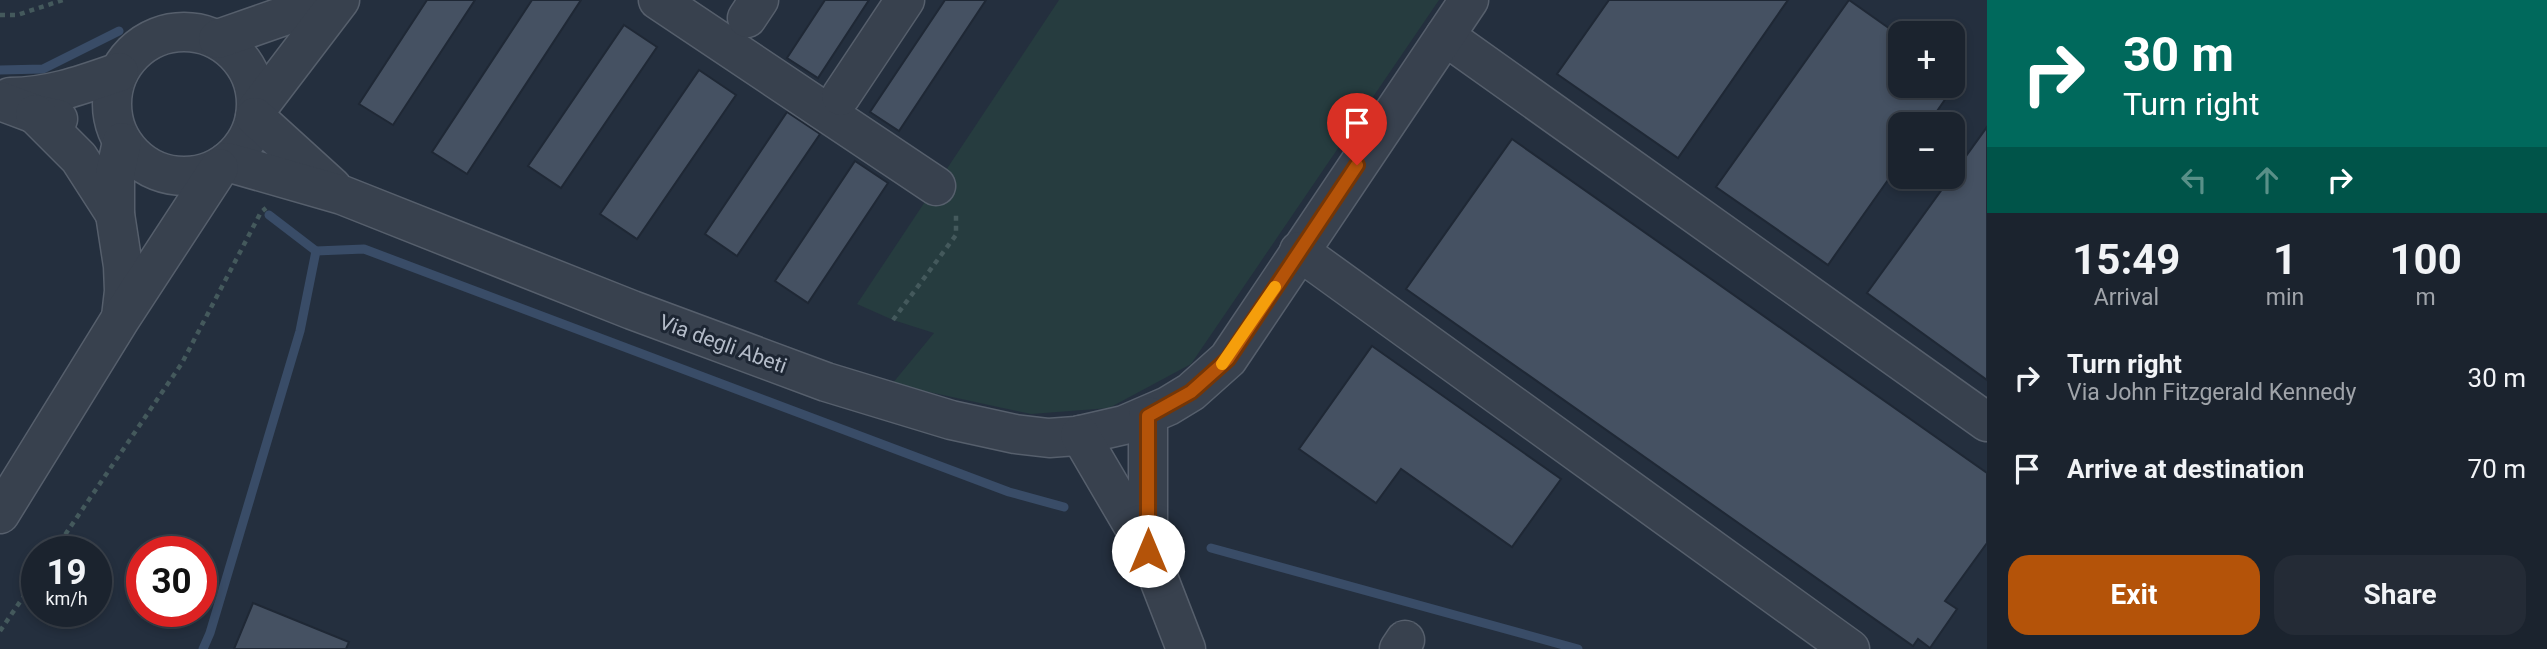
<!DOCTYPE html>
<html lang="en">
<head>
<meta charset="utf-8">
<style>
  :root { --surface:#1b232e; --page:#242b36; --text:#f1f3f6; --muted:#a0a4aa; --line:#39404a; --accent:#b45309 }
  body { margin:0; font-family:Roboto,sans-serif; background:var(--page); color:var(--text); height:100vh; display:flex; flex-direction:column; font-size:26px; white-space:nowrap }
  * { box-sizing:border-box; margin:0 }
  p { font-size:23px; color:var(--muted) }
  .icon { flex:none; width:38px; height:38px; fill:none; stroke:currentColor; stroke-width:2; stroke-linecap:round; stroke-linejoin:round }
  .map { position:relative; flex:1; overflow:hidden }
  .details { display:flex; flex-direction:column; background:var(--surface); width:560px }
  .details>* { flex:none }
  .guide { background:#00695c; color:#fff; overflow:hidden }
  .controls { position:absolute; left:1888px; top:21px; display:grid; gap:14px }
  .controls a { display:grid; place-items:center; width:77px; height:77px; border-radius:14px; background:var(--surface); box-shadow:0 4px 10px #0003,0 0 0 2px var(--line); font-size:35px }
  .speed { position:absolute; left:21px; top:536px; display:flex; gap:14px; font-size:35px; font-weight:700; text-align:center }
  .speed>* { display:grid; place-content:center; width:91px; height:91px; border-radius:50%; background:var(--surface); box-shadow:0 4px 10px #0003,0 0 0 2px var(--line); line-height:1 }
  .speed small { font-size:18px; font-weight:400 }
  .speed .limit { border:10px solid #d22; background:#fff; color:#111 }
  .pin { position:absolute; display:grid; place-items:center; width:60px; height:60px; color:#fff; margin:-72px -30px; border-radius:50% 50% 50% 0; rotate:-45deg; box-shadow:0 0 7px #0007 }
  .pin .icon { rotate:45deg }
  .me { position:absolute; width:77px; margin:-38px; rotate:0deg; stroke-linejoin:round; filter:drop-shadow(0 0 5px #0008) }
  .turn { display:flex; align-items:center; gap:24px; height:147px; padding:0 21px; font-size:32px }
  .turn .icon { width:91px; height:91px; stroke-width:2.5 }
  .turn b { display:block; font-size:49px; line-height:60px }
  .lanes { display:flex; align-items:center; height:66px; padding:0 21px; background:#0003; justify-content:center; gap:35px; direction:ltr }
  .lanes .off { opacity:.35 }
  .eta { display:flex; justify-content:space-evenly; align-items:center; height:119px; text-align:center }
  .eta b { font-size:42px; font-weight:700; line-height:49px }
  .cta { display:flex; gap:14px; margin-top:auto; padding:14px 21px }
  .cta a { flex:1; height:80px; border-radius:21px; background:var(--accent); color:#fff; font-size:28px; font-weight:700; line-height:80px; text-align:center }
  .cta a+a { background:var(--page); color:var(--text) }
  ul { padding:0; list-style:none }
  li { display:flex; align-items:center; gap:21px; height:91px; padding:0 21px }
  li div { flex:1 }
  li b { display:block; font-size:26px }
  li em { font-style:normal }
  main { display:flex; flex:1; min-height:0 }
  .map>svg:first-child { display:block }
  .green { fill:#263c3f }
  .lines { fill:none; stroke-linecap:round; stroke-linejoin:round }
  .stream { stroke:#394c67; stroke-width:9 }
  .building { fill:#455162; stroke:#1f2835; stroke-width:2 }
  .minor-casing { stroke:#565f6c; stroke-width:41 }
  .path { stroke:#44595c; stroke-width:4.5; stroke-dasharray:5 5; stroke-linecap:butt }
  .minor { stroke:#38414e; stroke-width:38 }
  .route-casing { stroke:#753606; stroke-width:18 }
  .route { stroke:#b45309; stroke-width:12 }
  .slow { stroke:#f59e0b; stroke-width:12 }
  .labels { text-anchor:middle; stroke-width:6; stroke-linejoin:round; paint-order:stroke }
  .street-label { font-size:21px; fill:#b4bcc9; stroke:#1d2633 }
</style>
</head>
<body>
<main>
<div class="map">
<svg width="1987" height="649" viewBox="0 0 1987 649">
  <rect width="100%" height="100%" fill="#242f3e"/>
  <polygon class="green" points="1059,0 1439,0 1191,364 1109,408 1031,414 892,384 934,333 893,320 857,304"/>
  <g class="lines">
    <g class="stream">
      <polyline points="0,70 43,69 119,31"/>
      <polyline points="316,251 364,249 1009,492 1064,507"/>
      <polyline points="1211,548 1578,649"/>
      <polyline points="203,649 210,633 300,331 316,251 269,215"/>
    </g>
  </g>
  <g class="building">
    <polygon points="427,0 475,0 393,125 359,104"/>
    <polygon points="532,0 581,0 467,174 432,152"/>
    <polygon points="825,0 869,0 818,78 787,58"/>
    <polygon points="945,0 986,0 899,131 870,112"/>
    <polygon points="1609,0 1788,0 1678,158 1557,74"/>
    <polygon points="1849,0 1900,36 1900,86 1953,86 1953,73 1960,78 1928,124 1900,124 1900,163 1828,265 1716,187"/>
    <polygon points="624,25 657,47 561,188 528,166"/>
    <polygon points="699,70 736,95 637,239 600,214"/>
    <polygon points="787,112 820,134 737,256 705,234"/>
    <polygon points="1987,127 1987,380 1867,293"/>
    <polygon points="1512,139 1987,473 1987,543 1945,601 1957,609 1930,648 1918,639 1913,646 1406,289"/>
    <polygon points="855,161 888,183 808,303 775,281"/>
    <polygon points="1372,346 1561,479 1512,547 1401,469 1376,503 1299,449"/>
    <polygon points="253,603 349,642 346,649 234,649"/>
  </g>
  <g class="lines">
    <g class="minor-casing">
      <g id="minor">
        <polyline points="658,0 936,186"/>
        <polyline points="747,18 759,0"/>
        <circle cx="184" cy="104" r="72"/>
        <polyline points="1445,36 1987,422"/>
        <polyline points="218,39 330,0"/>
        <polyline points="841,96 905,0"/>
        <path d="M10 97C49 97 82 85 119 72"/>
        <polyline points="0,101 35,114 58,119"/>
        <polyline points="257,109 340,0"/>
        <polyline points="35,114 79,158 115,214"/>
        <polyline points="255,117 332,187"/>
        <polyline points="227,162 342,195 632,310 826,382 951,420 1015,434 1049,438 1076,436 1124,425 1168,406 1191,392 1228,359 1469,0"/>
        <polyline points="1299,251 1850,649"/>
        <polyline points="121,317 124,291 123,266 115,214 115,174 122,142"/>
        <polyline points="1080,435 1148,551 1186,649"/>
        <polyline points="0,514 121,318 219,168"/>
        <polyline points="1148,551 1148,416"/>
        <polyline points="1399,649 1405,640"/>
      </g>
    </g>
    <g class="path">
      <polyline points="0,15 17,15 63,0"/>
      <polyline points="893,320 956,235 956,212"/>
      <polyline points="54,551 182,363 261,212 266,208"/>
      <polyline points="0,631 37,577"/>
    </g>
    <use href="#minor" class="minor"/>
  </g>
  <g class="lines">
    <g class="route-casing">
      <polyline id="route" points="1148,551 1148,416 1191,392 1228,359 1357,165"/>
    </g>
    <use href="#route" class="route"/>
    <polyline class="slow" points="1222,364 1275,287"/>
  </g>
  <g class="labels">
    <g class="street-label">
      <text transform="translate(723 344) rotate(20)" y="7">Via degli Abeti</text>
    </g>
  </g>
</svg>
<div class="controls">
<a>+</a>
<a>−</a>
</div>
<div class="speed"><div>19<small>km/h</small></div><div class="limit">30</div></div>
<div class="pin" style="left:1357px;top:165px;background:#d93025"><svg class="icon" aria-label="arrive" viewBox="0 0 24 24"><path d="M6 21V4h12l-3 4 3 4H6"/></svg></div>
<svg class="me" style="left:1148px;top:551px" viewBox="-20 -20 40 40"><circle r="19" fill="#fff"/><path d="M0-13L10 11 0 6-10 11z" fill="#b45309"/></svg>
</div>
<section class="details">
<div class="guide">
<div class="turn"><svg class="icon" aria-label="right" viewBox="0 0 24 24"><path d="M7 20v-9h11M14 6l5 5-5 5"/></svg><div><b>30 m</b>Turn right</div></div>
<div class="lanes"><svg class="icon off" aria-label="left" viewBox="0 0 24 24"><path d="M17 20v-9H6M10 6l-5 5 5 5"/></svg><svg class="icon off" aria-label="ahead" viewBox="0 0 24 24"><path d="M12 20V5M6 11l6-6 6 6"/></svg><svg class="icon" aria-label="right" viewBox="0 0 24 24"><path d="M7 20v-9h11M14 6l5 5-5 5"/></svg></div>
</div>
<div class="eta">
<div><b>15:49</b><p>Arrival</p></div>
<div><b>1</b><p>min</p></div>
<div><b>100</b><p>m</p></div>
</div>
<ul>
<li><svg class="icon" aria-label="right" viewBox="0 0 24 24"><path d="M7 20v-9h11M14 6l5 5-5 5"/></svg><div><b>Turn right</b><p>Via John Fitzgerald Kennedy</p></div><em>30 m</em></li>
<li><svg class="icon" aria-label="arrive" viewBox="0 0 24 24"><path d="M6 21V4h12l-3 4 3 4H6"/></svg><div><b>Arrive at destination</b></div><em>70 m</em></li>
</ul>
<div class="cta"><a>Exit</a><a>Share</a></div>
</section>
</main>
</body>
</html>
